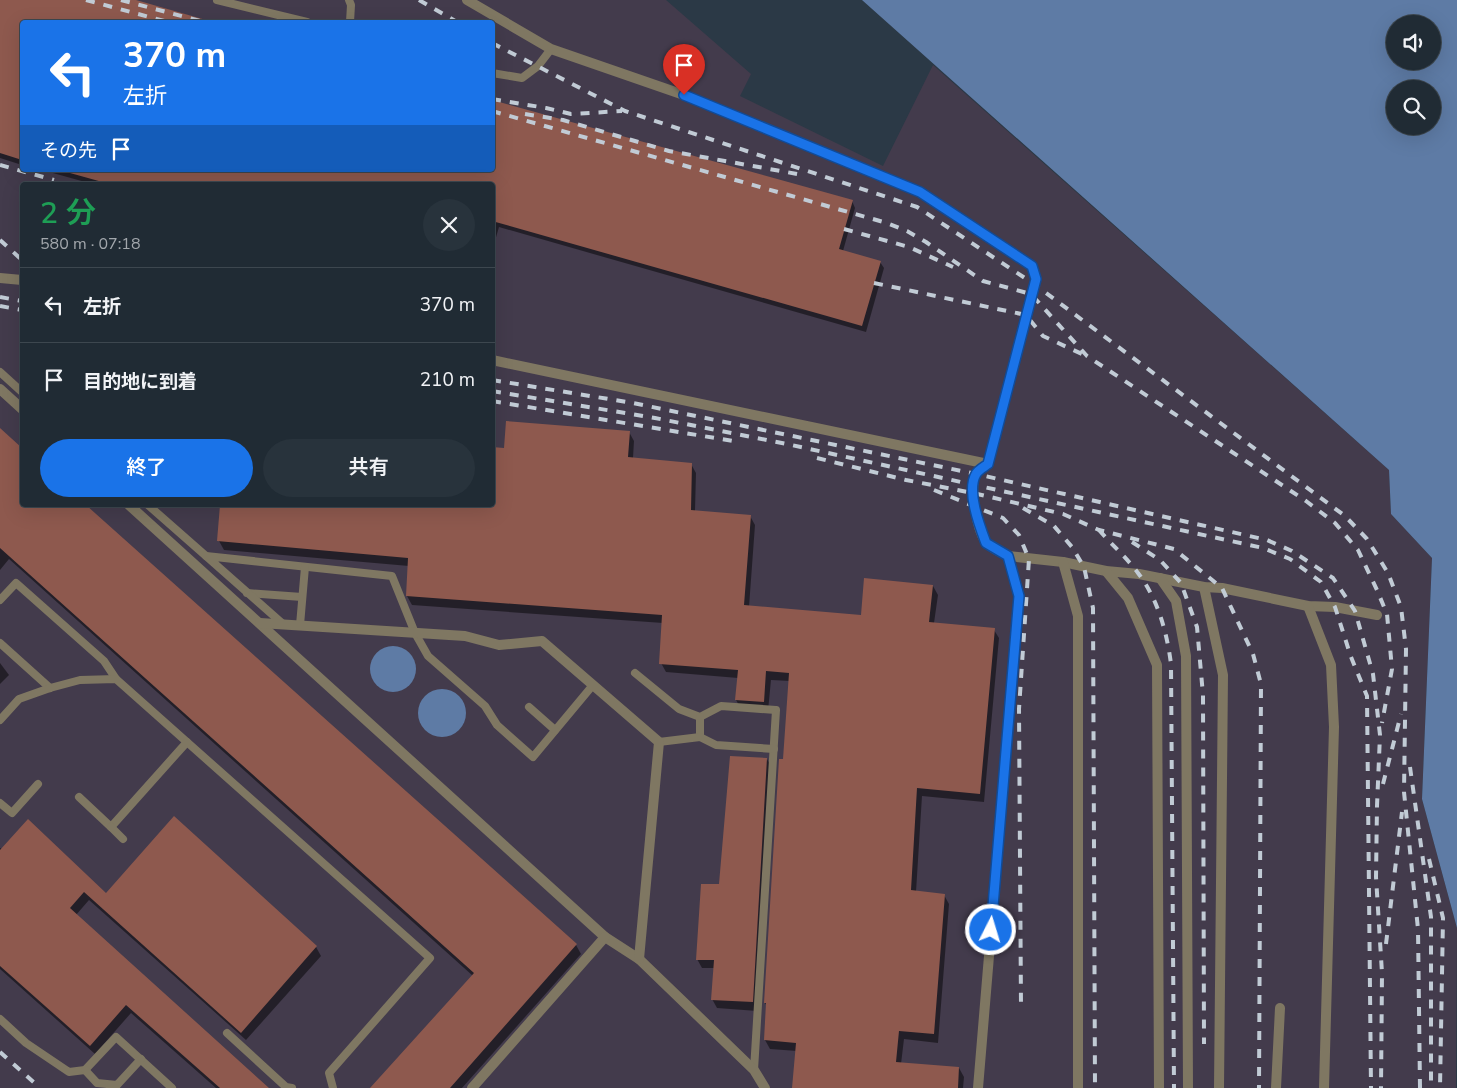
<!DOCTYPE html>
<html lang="ja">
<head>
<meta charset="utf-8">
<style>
  :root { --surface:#202b34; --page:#28333c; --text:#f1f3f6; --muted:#a2a7ac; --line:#3d474f; --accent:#1a73e8 }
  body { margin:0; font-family:"Nunito Sans","Noto Sans JP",sans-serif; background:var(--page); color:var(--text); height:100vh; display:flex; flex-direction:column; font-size:19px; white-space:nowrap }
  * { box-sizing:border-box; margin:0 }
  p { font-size:16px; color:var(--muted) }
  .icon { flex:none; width:28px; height:28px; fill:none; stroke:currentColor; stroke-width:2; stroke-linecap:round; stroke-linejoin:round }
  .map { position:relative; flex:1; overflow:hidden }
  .side { position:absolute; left:20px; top:182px; width:475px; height:325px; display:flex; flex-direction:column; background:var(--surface); border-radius:5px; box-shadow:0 5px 20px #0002,0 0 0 1px var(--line) }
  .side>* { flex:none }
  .top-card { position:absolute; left:20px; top:20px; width:475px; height:152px; border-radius:5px; box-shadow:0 5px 20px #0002,0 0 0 1px var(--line); background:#1a73e8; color:#fff; overflow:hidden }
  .fabs { position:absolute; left:1386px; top:15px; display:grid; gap:10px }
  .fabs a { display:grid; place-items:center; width:55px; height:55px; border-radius:50%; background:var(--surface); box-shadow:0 5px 20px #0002,0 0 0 1px var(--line); font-size:25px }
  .pin { position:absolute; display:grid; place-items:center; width:42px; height:42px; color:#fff; margin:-51px -21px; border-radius:50% 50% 50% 0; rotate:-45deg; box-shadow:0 0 5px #0007 }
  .pin .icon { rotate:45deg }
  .me { position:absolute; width:55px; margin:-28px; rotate:5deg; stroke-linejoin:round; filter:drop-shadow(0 0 4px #0008) }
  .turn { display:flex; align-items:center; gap:18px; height:105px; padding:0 20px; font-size:22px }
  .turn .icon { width:65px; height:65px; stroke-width:2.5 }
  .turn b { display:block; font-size:35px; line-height:42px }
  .then { display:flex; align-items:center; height:48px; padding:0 20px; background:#0003; gap:10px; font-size:19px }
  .round { display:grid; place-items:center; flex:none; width:52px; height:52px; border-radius:26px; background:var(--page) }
  .overview { display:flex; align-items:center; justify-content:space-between; height:85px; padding:0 20px }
  h1 { font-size:30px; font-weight:600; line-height:38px; color:#1e9e55 }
  .cta { display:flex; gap:10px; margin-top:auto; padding:10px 20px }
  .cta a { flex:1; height:58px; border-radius:30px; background:var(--accent); color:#fff; font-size:20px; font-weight:600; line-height:58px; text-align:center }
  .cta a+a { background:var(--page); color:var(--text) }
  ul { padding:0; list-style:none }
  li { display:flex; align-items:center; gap:15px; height:75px; padding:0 20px; border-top:1px solid var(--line) }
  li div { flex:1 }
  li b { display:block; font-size:19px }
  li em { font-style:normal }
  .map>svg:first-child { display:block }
  .industrial { fill:#433b4c; fill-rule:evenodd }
  .water { fill:#5e7ba5; fill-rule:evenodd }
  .shadow { fill:#0007 }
  .building { fill:#8e594e }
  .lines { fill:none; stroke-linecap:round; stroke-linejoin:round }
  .service { stroke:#7f7762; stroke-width:8 }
  .minor { stroke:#7f7762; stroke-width:10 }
  .rail { stroke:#c1cbd5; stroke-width:4; stroke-dasharray:9 9; stroke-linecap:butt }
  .route-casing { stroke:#114b97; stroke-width:12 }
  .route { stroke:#1a73e8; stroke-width:9 }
</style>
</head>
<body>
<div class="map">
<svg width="1457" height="1088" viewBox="0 0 1457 1088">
  <rect width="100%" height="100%" fill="#2b3946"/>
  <path class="industrial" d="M0 0H666L751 74 740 96 883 166 933 65 1389 470 1391 514 1432 558 1422 799 1457 928 1456 1088H0ZM22 22H492V170H22ZM22 185H492V505H22Z"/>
  <g class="water">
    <path d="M862 0H1457V1088V928L1422 799 1432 558 1391 514 1389 470ZM1395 24H1432V61H1395ZM1395 89H1432V126H1395Z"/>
    <circle cx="393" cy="669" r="23"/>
    <circle cx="442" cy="713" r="24"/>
  </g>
  <g class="shadow">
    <polygon points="0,0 132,0 212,22 22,22 22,165 0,158"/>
    <polygon points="42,170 492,170 852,201 855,208 843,251 880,262 884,268 866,332 499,227 492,251 492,185 96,185"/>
    <polygon points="0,430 22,450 22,505 84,505 576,945 581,954 462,1088 372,1088 473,976 9,559 0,570"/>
    <polygon points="629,432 634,441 633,458 691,464 696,473 695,511 750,516 755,525 749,607 862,617 933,586 938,595 934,623 994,630 999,638 984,802 922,796 916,892 944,895 949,904 938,1043 904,1039 901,1064 959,1068 964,1077 963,1088 793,1088 797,1051 770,1049 765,1040 767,1006 765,1003 790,681 771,680 768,711 741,709 736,700 738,678 666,672 661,663 663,623 412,605 407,596 409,566 224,550 219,541 221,505 492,505 505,449"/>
    <polygon points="0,663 9,675 0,684"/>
    <polygon points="767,759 772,768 757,1011 717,1008 712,999 714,968 702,968 697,959 720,886"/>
    <polygon points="174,818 316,947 321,956 246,1040 89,900 76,915 267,1088 216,1088 131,1013 95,1054 0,969 0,848 106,895"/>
  </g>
  <g class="building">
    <polygon points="0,0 136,0 206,20 206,22 22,22 22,160 0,153"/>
    <polygon points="492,100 853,200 839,249 881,261 862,326 492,221 492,185 113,185 70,173 70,170 492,170"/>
    <polygon points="506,421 630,431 628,457 692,463 691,510 751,515 744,605 861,615 864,578 933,585 929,622 995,628 980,794 917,788 911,890 945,894 934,1034 899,1031 896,1062 959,1067 958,1088 792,1088 796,1043 764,1040 766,1003 764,1003 779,759 783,759 789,673 766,671 764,702 735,700 738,670 659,664 662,615 406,596 408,558 217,541 220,505 492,505 492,447 504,448"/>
    <polygon points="0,428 22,448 22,505 86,505 577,944 450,1088 370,1088 474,973 0,548"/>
    <polygon points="730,756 767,758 753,1002 711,1000 714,960 696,960 701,884 719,884"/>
    <polygon points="174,816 317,946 241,1033 84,892 70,908 269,1088 220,1088 126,1005 90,1046 0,966 0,850 28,819 106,893"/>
  </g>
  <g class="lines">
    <g class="service">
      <polyline points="217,0 307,22"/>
      <polyline points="349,0 351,5 350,22"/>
      <polyline points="492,73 522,78 538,66 551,49"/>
      <polyline points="0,372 22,392"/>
      <polyline points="148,505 206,556"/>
      <polyline points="247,593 302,597"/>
      <polyline points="0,600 16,583 104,661 116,679"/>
      <polyline points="283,624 206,556 392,576 415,633 428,656 485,706 497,725 533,757 593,685"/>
      <polyline points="300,625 305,567"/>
      <polyline points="0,643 50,688"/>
      <polyline points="635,673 679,709 700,717 721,706 776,710 754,1070"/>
      <polyline points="529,707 555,730"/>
      <polyline points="0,720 19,699 50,688 80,680 116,679 430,958 329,1073 333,1088"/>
      <polyline points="700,737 700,717"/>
      <polyline points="659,742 700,737 716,745 774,749"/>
      <polyline points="79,797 111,827 187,742"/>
      <polyline points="0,803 12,813 38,784"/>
      <polyline points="111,827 123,839"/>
      <polyline points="0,1019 26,1043 69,1072 85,1070 116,1037 172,1088"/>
      <polyline points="227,1033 286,1087 292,1088"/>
      <polyline points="85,1070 97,1083 117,1085 141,1059"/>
    </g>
    <g class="minor">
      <path d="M467 0 551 49 684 95 920 192 1032 266 1036 279 988 464C984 467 978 470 976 474 968 486 978 534 987 543 992 549 1001 552 1008 556L1019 596 978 1088"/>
      <polyline points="0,278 22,280"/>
      <polyline points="492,360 988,464"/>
      <polyline points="0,389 22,409"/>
      <polyline points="129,505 605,937 639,959 754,1070 765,1088"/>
      <polyline points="1008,556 1063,562 1106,571 1139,574 1204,587 1222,588 1308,606 1335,607 1377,615"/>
      <polyline points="1063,562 1078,616 1078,1088"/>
      <polyline points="1106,571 1128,598 1157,665 1159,1088"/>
      <polyline points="1160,578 1176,601 1186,656 1188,1088"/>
      <polyline points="1204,587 1223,675 1219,1088"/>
      <polyline points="1308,606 1331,665 1334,727 1324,1088"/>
      <polyline points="260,623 465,636 499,645 542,641 659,742 639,959"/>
      <polyline points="472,1088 605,937"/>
      <polyline points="1276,1088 1280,1008"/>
    </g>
    <g class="rail">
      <polyline points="86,0 168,22"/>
      <polyline points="121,0 204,22"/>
      <polyline points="419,0 457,22"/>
      <polyline points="492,43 625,111 917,207 1034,284 1345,516 1367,539 1388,573 1401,607 1406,649 1404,792 1418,929 1420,1088"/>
      <polyline points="492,99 546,108 571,114 622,111"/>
      <polyline points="492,111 887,223 907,231 926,242 983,281 1031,294 1087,356 1306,501 1335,523 1358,550 1377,590 1387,614 1392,669 1382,723"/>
      <polyline points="525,114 563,120 669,151 803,175"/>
      <polyline points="0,165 54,180"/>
      <polyline points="844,229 909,247 953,267"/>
      <polyline points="0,240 22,260"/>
      <polyline points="874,283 1026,315 1043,336 1082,354"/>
      <polyline points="0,297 22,301"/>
      <polyline points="0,306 22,310"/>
      <polyline points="492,380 633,403 976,474 1267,540 1292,551 1333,578 1355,611 1373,674 1380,735 1377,806 1376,877 1382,973 1381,1088"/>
      <polyline points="492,391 655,418 787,444 1263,548 1290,559 1321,582 1335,607 1351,657 1367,696 1371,1088"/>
      <polyline points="492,401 739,442"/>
      <polyline points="817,458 906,480 973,493 1063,514 1099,530 1174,549 1222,588 1253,654 1261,684 1259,1088"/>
      <polyline points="934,490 1003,518 1019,535 1029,559 1019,709 1021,1007"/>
      <polyline points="1023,508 1054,526 1072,547 1084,567 1093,608 1095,1088"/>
      <path d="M1099 530C1112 545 1127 558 1138 573 1158 599 1167 633 1171 664L1174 1088"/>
      <polyline points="1132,542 1160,560 1181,583 1197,627 1203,695 1204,1044"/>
      <polyline points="1410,767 1431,917 1431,1088"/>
      <polyline points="1383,784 1401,714"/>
      <polyline points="1429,859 1443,918 1440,1088"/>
      <polyline points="1386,944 1402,812"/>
      <polyline points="0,1052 40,1088"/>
    </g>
  </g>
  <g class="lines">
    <g class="route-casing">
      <path id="route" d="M684 95 920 192 1032 266 1036 279 988 464C984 467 978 470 976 474 966 491 980 527 986 543L1008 556 1019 596 991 930"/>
    </g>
    <use href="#route" class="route"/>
  </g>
</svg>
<div class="fabs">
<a><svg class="icon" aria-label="sound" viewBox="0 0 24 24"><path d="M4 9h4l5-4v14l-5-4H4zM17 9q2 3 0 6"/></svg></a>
<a><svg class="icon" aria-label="search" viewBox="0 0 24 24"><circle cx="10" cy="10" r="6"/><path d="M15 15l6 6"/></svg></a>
</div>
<div class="pin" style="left:684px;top:95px;background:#d93025"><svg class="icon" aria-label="arrive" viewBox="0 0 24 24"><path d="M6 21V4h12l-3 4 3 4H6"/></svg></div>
<svg class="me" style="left:991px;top:930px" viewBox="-20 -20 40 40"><circle r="17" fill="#1a73e8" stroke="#fff" stroke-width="3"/><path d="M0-11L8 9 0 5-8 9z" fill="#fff"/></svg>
<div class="top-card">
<div class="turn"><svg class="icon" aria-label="left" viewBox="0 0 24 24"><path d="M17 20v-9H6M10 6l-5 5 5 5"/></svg><div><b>370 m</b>左折</div></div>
<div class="then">その先<svg class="icon" aria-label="arrive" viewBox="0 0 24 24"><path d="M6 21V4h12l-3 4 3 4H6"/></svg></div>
</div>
<section class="side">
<div class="overview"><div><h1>2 分</h1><p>580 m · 07:18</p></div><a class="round"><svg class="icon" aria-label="close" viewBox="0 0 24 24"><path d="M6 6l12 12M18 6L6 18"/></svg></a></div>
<ul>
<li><svg class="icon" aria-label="left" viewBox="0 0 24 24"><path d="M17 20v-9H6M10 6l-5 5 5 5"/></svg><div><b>左折</b></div><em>370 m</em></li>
<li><svg class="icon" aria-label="arrive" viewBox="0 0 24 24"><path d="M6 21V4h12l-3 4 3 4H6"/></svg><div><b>目的地に到着</b></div><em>210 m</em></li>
</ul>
<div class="cta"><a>終了</a><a>共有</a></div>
</section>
</div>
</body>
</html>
